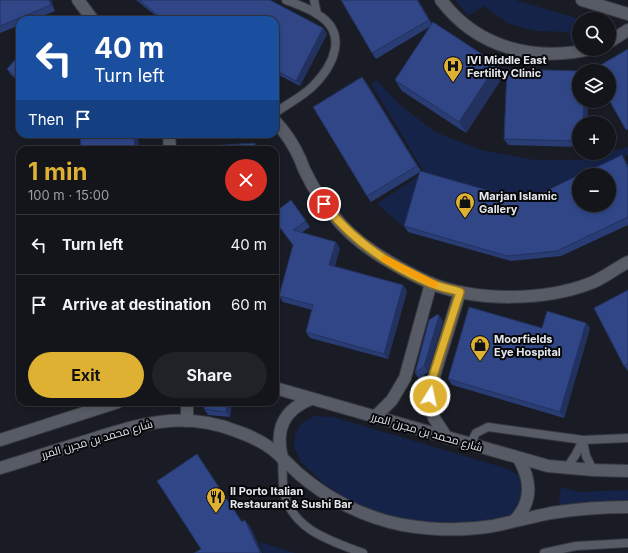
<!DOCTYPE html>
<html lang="en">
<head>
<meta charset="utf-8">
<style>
  :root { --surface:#13151b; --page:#202228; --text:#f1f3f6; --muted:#9d9fa3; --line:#32343a; --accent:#deb133 }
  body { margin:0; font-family:Inter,Cairo,sans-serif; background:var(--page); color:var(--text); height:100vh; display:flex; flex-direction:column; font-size:15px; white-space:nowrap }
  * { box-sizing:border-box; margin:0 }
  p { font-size:13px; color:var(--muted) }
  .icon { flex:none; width:22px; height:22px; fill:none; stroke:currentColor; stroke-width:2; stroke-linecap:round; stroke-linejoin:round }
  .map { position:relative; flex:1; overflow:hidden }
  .side { position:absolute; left:16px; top:146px; width:263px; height:260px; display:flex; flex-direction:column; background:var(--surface); border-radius:12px; box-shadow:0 2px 6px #0003,0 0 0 1px var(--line) }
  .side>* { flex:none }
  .banner { position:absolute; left:16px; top:16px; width:263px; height:122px; border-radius:12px; box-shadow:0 2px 6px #0003,0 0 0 1px var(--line); background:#1a4fa0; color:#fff; overflow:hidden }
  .controls { position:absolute; left:572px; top:12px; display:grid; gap:8px }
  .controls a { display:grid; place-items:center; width:44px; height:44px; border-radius:50%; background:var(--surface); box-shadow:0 2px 6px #0003,0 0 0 1px var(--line); font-size:20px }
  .pin { position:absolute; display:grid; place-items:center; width:34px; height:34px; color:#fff; margin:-17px; border:2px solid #fff; border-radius:50%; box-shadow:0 1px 4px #0007 }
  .me { position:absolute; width:44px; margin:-22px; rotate:10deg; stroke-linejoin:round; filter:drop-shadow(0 0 3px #0008) }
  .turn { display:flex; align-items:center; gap:14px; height:84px; padding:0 12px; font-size:18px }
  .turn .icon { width:52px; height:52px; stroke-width:2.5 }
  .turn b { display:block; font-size:28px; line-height:34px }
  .then { display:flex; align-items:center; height:38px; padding:0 12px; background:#0003; gap:8px; font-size:15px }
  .round { display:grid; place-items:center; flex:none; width:42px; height:42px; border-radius:21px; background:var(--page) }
  .overview { display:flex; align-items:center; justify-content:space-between; height:68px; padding:0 12px }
  h1 { font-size:24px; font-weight:700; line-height:30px; color:var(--accent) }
  .button { display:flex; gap:8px; margin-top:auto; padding:8px 12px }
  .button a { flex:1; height:46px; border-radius:24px; background:var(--accent); color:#111; font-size:16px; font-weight:700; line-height:46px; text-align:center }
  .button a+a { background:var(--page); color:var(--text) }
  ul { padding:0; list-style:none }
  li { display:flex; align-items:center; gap:12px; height:60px; padding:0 12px; border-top:1px solid var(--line) }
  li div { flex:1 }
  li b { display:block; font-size:15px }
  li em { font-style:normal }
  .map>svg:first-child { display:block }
  .green { fill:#162349 }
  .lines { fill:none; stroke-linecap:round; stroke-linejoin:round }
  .lane-casing { stroke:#36383e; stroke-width:10 }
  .street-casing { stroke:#36383e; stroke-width:14 }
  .lane { stroke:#575b65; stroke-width:8 }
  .street { stroke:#575b65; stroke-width:12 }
  .wall { fill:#293c74 }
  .shaded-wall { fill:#22315e }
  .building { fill:#304687; stroke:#22315e }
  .route-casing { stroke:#907321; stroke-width:10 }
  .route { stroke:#deb133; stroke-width:7 }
  .slow { stroke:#f59e0b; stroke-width:7 }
  .labels { text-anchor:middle; stroke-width:4; stroke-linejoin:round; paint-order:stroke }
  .poi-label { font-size:11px; font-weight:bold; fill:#e6e8ee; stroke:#06070a; text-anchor:start }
  .street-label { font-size:11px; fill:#e6e8ee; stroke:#06070a }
</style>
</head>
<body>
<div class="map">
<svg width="628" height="553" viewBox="0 0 628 553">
  <rect width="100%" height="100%" fill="#191c24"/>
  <g class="green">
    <polygon points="455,0 515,0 579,19 579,45 573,47 568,32 536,31 509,24 484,6 468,16"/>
    <polygon points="376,80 402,107 437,133 481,150 535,160 580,160 628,147 628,155 579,175 528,198 541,230 524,201 423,175 405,228 377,204 424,172 372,85"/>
    <polygon points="314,416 333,417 505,468 520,476 528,487 524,508 494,526 392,520 356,505 323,483 302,463 294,447 295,434 302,423"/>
    <polygon points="561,487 580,492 628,490 628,504 558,513"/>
    <polygon points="259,542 295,553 263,553"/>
  </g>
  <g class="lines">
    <g class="lane-casing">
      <g id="lane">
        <polyline points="314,0 317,14"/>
        <path d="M275 113C287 104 302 97 313 86 334 65 349 33 317 14 308 8 296 4 286 0"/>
        <polyline points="583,441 586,456 593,470"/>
        <polyline points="470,444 476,433 488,427 583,440 628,438"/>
        <path d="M282 458C283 469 282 481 284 492 292 530 331 541 363 553"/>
        <polyline points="567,468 576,454 583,440"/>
        <polyline points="544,553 576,546 628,543"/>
      </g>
    </g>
    <g class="street-casing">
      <g id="street">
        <polyline points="78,0 93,20"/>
        <path d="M441 0C477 48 534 62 591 49"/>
        <polyline points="582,0 628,14"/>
        <polyline points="609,42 628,30"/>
        <path d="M275 121C285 132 294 145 300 159 302 163 303 168 306 173 313 188 323 203 334 216 349 235 369 250 390 262 403 270 417 277 430 283 476 302 545 301 591 283 604 278 616 268 628 262"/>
        <polyline points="169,134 170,150"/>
        <polyline points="275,388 548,466 593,470 628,471"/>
        <polyline points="375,417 392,400 405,378 431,283"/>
        <polyline points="187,421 187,402"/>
        <polyline points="447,438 434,418 431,406 430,396 435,373 460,292"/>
        <polyline points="0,440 118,402"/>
        <path d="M282 458C275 430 283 410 311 399"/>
        <path d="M0 468C27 460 53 451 80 443 134 426 179 409 236 431 248 435 261 441 272 449 281 456 290 466 299 474 328 499 365 518 403 525 432 530 463 531 493 526 512 522 532 517 551 513 577 509 602 507 628 507"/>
        <path d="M515 520C533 501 531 480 519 459"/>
      </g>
    </g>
    <use href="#lane" class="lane"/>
    <use href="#street" class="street"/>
  </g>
  <g class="wall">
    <polygon points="0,0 51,0 55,11 33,20 20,20 20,25 0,33"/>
    <polygon points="136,0 270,0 323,28 327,34 300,86 275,73 275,20 161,20"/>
    <polygon points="418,0 432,24 497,64 504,75 466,133 402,91 395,80 431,26 376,59 372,53"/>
    <polygon points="20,54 20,83 11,75 7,69"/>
    <polygon points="366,82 421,171 525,201 622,155 626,161 628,166 628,225 561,256 511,261 408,232 404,226 420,172 371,202 367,196"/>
    <polygon points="579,101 588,101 587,123 579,123 579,147 508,145 504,139"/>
    <polygon points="291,200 310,227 301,233 340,248 335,266 403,285 407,291 388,359 310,338 306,332 312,310 283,302 279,296 293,246"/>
    <polygon points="628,290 628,371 624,366"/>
    <polygon points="438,314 443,321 428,372 419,379 415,373"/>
    <polygon points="586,323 590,328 564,418 452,385 448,379 542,328"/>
    <polygon points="205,402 232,402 230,417 208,415 204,409"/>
  </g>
  <g class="shaded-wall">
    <polygon points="49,0 51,0 55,11 51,5"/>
    <polygon points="417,0 418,0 433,25 429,20"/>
    <polygon points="323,28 327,34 300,86 296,81"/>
    <polygon points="497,64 504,75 466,133 459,122"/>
    <polygon points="362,77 366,82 421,171 417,166"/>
    <polygon points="584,101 588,101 587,123 583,123"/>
    <polygon points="134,134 138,134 139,150 135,150"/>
    <polygon points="255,143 259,149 259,150 255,150"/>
    <polygon points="622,155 626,161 628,166 628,168"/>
    <polygon points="336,242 340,248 333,271 329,265"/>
    <polygon points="403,285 407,291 388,359 384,354"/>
    <polygon points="438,314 443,321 428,372 424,366"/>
    <polygon points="586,323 590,328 564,418 560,412"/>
    <polygon points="227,402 232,402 230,417 226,412"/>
    <polygon points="245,520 251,528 262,553 260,553"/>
  </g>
  <g class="building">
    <polygon points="0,0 49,0 51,5 0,26"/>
    <polygon points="139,0 270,0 323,28 296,81 275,70 275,20 164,20"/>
    <polygon points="341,0 417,0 429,20 372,53"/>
    <polygon points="53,17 57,20 50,20"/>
    <polygon points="433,22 497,64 459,122 395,80"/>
    <polygon points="628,49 628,129 626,130 609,100 609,71 592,71 592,70"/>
    <polygon points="20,54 20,81 7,69"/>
    <polygon points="507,69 585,71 579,71 579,101 584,101 583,123 579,123 579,141 504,139"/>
    <polygon points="362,77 417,166 367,196 313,107"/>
    <polygon points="80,134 134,134 135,150 81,150"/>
    <polygon points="255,143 255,150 194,150 194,147"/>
    <polygon points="622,155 628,168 628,217 557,251 507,256 404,226 420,171 525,201 579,175 579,205 609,205 609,175 580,175"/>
    <polygon points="291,200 306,221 293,230 336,242 329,265 403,285 384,354 306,332 313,305 279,296 293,245 275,221 275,212"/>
    <polygon points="628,290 628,364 624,366 594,308"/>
    <polygon points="469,307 542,328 547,311 586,323 560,412 448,379"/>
    <polygon points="438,314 439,316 424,366 415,373 429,320"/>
    <polygon points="205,402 227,402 226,412 204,409"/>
    <polygon points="197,454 242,522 245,520 260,553 194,553 201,549 157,481"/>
  </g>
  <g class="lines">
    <g class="route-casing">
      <path id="route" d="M324 204C352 240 388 265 430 283 439 287 450 289 460 292L434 373 430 396"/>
    </g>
    <use href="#route" class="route"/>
    <polyline class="slow" points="385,259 434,284"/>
  </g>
  <defs>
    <g id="hospital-pin" transform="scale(1)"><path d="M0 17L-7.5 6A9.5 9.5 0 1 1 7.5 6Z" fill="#deb133" stroke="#06070a"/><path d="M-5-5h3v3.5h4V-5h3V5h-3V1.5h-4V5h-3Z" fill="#111"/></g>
    <g id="shop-pin" transform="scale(1)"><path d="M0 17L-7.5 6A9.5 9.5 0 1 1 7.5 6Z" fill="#deb133" stroke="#06070a"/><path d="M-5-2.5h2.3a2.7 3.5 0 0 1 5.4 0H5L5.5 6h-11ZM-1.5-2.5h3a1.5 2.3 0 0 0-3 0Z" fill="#111"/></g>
    <g id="restaurant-pin" transform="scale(1)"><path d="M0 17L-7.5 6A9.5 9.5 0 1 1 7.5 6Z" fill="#deb133" stroke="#06070a"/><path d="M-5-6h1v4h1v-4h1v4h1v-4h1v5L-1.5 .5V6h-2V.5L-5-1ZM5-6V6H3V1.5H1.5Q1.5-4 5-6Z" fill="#111"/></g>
  </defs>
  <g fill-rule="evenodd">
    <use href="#hospital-pin" x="453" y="66"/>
    <use href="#shop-pin" x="465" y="202"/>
    <use href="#shop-pin" x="480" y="345"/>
    <use href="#restaurant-pin" x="216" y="497"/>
  </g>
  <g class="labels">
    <g class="poi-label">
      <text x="467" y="64">IVI Middle East<tspan x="467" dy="13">Fertility Clinic</tspan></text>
      <text x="479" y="200">Marjan Islamic<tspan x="479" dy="13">Gallery</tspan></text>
      <text x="494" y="343">Moorfields<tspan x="494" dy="13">Eye Hospital</tspan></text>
      <text x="230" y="495">Il Porto Italian<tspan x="230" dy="13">Restaurant &amp; Sushi Bar</tspan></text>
    </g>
    <g class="street-label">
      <text transform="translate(427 432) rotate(16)" y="4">شارع محمد بن مجرن المرر</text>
      <text transform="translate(97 439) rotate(-16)" y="4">شارع محمد بن مجرن المرر</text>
    </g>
  </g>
</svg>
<div class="controls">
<a><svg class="icon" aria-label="search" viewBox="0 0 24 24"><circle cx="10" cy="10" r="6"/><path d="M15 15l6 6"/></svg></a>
<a><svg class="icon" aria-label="layers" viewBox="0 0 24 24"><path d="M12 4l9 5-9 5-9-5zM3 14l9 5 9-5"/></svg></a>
<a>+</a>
<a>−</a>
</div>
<div class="pin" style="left:324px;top:204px;background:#d93025"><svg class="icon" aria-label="arrive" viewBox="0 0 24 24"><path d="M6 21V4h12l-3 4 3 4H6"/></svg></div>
<svg class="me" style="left:430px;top:396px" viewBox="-20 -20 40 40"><circle r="17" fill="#deb133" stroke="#fff" stroke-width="3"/><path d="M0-11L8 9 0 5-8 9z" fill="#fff"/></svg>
<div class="banner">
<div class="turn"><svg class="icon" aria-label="left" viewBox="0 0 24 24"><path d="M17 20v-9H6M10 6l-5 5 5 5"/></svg><div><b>40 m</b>Turn left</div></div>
<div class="then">Then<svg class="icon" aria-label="arrive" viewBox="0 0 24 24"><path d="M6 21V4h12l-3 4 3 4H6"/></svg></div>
</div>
<section class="side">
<div class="overview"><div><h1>1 min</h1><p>100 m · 15:00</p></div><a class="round" style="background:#d93025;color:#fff"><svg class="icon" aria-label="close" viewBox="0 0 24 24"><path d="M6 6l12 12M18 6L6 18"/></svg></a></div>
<ul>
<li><svg class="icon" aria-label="left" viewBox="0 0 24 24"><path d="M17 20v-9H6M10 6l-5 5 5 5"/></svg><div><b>Turn left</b></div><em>40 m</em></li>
<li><svg class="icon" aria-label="arrive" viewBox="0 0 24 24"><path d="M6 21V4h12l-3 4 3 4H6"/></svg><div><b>Arrive at destination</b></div><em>60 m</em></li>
</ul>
<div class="button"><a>Exit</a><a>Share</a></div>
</section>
</div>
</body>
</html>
